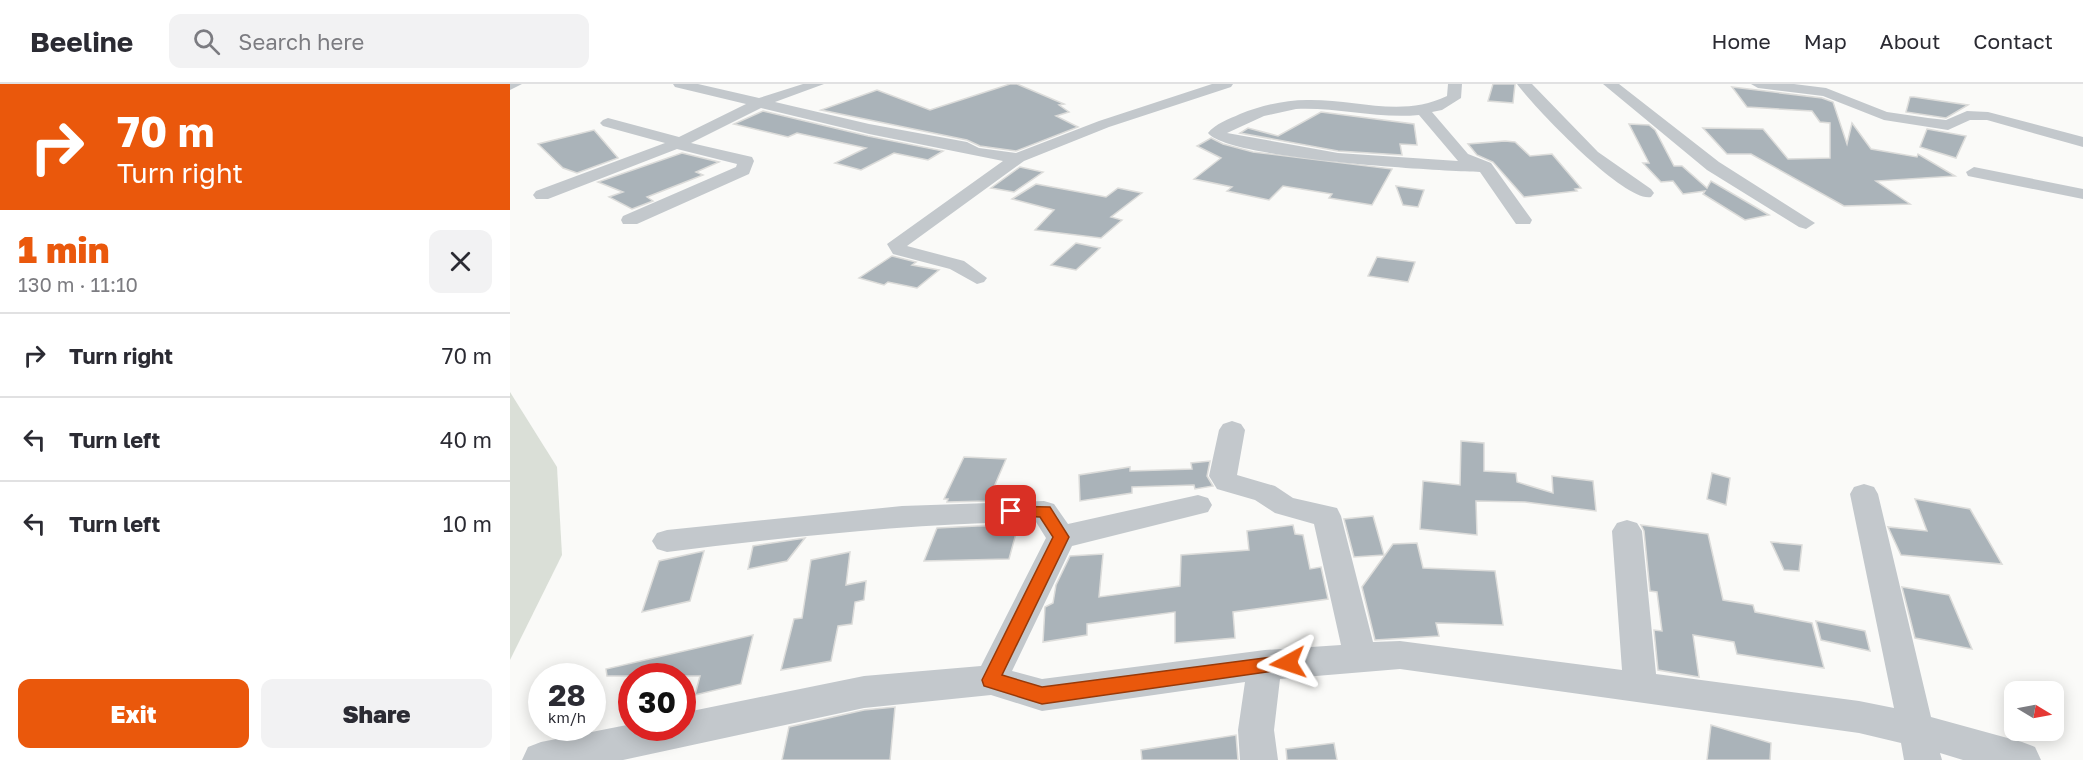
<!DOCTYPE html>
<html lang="en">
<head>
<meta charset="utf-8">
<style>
  :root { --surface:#fff; --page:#f2f2f3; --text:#2b2b33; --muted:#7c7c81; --line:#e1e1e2; --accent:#ea580c }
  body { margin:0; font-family:"Golos Text",sans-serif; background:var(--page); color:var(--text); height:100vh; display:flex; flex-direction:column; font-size:22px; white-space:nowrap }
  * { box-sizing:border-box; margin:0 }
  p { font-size:20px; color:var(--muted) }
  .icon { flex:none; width:33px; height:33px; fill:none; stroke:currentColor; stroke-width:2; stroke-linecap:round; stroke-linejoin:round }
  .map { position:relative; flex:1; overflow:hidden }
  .side { display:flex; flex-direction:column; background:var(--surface); width:510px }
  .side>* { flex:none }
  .guide { background:#ea580c; color:#fff; overflow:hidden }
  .needle { width:39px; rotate:100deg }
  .fabs { position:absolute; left:1494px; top:597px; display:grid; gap:12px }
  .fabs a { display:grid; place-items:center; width:60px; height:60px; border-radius:12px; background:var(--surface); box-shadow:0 3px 15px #0003; font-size:30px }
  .speed { position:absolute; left:18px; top:579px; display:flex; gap:12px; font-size:30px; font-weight:700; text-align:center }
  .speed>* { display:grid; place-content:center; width:78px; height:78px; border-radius:50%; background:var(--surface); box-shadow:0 3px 15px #0003; line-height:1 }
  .speed small { font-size:15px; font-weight:400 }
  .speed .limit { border:9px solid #d22; background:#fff; color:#111 }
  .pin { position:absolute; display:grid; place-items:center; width:51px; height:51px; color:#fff; margin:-26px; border-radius:12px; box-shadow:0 3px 9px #0006 }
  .me { position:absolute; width:66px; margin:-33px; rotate:265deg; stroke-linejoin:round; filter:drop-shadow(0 0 4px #0008) }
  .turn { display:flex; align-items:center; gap:21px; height:126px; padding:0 18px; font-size:27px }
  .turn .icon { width:78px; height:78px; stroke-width:2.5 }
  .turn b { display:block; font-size:42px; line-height:51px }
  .round { display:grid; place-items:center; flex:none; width:63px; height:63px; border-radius:12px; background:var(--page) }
  .headline { display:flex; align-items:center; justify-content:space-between; height:102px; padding:0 18px }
  h1 { font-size:36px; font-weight:800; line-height:45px; color:var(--accent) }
  .primary-button { display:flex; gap:12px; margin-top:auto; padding:12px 18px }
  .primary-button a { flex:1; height:69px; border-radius:12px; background:var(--accent); color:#fff; font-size:24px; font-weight:800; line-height:69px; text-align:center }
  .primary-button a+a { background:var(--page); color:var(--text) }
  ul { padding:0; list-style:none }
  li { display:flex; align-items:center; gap:18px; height:84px; padding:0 18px; border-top:2px solid var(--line) }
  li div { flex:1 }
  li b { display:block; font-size:22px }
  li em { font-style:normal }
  header { display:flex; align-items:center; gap:36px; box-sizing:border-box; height:84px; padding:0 30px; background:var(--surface); border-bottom:2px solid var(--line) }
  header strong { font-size:28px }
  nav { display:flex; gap:33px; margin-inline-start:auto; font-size:21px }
  .search { width:420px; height:54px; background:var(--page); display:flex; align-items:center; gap:15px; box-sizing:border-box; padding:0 21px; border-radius:12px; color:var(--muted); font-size:22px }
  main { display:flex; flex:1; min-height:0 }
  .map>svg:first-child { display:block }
  .green { fill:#dadfd7 }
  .building { fill:#aab3b9; stroke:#dcdcda; stroke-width:1.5 }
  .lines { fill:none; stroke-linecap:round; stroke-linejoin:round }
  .street { fill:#c3c8cc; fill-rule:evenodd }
  .route { fill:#ea580c; stroke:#983908; stroke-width:1.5 }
</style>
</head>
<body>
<header>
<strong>Beeline</strong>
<div class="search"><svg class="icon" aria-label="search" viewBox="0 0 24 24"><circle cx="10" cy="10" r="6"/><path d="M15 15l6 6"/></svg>Search here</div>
<nav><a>Home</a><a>Map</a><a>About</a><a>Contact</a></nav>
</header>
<main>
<section class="side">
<div class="guide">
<div class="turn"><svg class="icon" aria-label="right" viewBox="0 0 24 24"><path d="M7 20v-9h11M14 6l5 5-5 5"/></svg><div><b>70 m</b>Turn right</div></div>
</div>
<div class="headline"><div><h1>1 min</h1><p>130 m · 11:10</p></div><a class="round"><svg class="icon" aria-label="close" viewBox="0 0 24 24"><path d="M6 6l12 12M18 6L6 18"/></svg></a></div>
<ul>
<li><svg class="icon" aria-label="right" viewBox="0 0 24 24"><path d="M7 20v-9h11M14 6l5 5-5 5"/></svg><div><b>Turn right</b></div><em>70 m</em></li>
<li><svg class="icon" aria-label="left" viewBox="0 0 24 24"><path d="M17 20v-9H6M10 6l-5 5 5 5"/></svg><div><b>Turn left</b></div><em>40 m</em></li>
<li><svg class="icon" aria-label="left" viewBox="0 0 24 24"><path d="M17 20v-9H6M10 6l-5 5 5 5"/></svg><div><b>Turn left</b></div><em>10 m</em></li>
</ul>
<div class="primary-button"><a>Exit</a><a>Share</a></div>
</section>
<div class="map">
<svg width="1573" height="676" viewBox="0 0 1573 676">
  <rect width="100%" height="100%" fill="#fafaf8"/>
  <polygon class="green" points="0,308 47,383 52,471 0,576"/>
  <g class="building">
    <polygon points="500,0 507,0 554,20 549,21 559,28 546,32 568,43 506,67 470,62 457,56 311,26 367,6 420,26"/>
    <polygon points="983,0 1005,0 1003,19 978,17"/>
    <polygon points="1222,3 1312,14 1323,18 1337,60 1342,39 1361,65 1407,73 1408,70 1445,92 1366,97 1400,120 1334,122 1241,70 1217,70 1193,44 1253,45 1278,75 1320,74 1320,39 1310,38 1302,27 1237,23"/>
    <polygon points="1400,13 1404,13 1458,21 1436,34 1396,28"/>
    <polygon points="253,27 358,52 433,67 418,76 384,69 351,86 325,79 356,64 287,49 278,53 224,40"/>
    <polygon points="811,28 904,40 907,61 890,60 892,71 828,67 730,49 738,44 768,52"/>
    <polygon points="1119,40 1139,41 1145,46 1164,82 1172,82 1197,104 1201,97 1259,131 1235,136 1193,110 1195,107 1173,110 1163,97 1151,98 1133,79 1139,79"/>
    <polygon points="1417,45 1456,52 1446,74 1410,63"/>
    <polygon points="84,46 108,74 67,89 53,84 28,60"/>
    <polygon points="701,54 713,60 743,68 882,85 862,121 819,114 822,110 773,102 759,116 717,107 722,103 684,95 711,74 687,62"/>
    <polygon points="995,57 1005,58 1020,72 1042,70 1071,104 1065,105 1067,107 1014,113 983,78 967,71 958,60"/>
    <polygon points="172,69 209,78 186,88 193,91 137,113 143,117 122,125 99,113 113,108 88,98"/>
    <polygon points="510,83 533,88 504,108 481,104"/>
    <polygon points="526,100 596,113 608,104 632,109 601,133 612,136 591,154 525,146 544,126 502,115"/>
    <polygon points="886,102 914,106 908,123 893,121"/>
    <polygon points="566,159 590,164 566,186 541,181"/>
    <polygon points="382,172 406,178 402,181 429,186 407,204 378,198 374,201 349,194"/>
    <polygon points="867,173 905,178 898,198 858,192"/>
    <polygon points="951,357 974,359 974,387 1006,389 1007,398 1043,409 1042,392 1083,397 1086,427 1015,418 966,417 967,451 910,445 913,397 950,401"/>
    <polygon points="454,373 496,375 478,417 437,418 438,415 434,415"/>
    <polygon points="700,377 697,392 703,402 685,405 684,401 622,403 622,409 570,417 569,391 620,383 620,387 682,385 681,379"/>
    <polygon points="1202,389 1220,394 1216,421 1197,415"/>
    <polygon points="1405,415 1460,425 1492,480 1391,471 1378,443 1417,447"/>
    <polygon points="863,432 874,471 844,473 834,435"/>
    <polygon points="783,441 785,450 793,451 800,485 811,483 818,515 723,528 725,554 665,559 665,528 577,540 577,551 533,558 535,523 543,519 546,501 560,472 593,470 589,513 670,502 671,471 739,466 737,447"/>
    <polygon points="1131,441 1198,450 1213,516 1243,521 1245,528 1302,539 1314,584 1227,570 1224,558 1183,551 1189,593 1148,586 1144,546 1152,547 1147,508 1140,507 1134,447"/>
    <polygon points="467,442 508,442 499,475 414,477 427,444"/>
    <polygon points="295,454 277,477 238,485 243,462"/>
    <polygon points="1261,458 1292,461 1289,487 1274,486"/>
    <polygon points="907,459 913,484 985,487 993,541 926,539 929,552 865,556 852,503 883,460"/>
    <polygon points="194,467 180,517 132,528 149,477"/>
    <polygon points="340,468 336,501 356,497 354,516 345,518 342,540 328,542 321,577 271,586 284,535 292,534 301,476"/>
    <polygon points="1392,503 1439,511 1462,565 1405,554"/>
    <polygon points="1306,537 1355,547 1360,567 1311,556"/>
    <polygon points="243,551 231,600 185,611 190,592 97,592 96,585"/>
    <polygon points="385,623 380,676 272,676 279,643 354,626"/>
    <polygon points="1201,641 1261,659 1260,676 1197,676"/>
    <polygon points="726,651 728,676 632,676 631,666"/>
    <polygon points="824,659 827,676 777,676 776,665"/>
  </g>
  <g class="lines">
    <g class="street">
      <polygon points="0,0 12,0 0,6"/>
      <polygon points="163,0 188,0 249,14 293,0 314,0 265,18 359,40 457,58 469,64 506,69 589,37 702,0 723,0 721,3 599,43 514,77 397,162 454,177 477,194 474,198 467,200 440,185 383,170 377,160 493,77 359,50 251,24 181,59 242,73 244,77 239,90 127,140 113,140 111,136 113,132 226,83 227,80 167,65 38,115 26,115 23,111 26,107 155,59 93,42 90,39 93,36 98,34 169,53 236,20 165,3"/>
      <path d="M938 0H952L951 14 932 26 922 28 958 70 981 79 1022 136 1020 140H1006L970 88C929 87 718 75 698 49 705 40 719 35 730 30 750 22 774 16 797 16 845 15 892 34 937 12ZM786 25C827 23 867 35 909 31L948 77 828 69 717 49 754 32Z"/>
      <path d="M1007 0H1022L1088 68 1141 105 1144 109 1141 113C1115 119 1024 23 1007 0Z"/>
      <polygon points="1093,0 1109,0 1209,78 1305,139 1296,145 1289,143 1197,86"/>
      <polygon points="1241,0 1284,0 1316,4 1377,28 1418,34 1436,36 1457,27 1478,28 1573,53 1573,63 1477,36 1460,36 1438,46 1374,36 1313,12 1248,4"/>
      <polygon points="1464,83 1573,105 1573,115 1458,92 1456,88"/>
      <path d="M722 337 731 340 735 346 727 391 765 402 783 414 827 424 831 432 863 558 890 557 1112 586 1102 447 1107 439 1117 436 1127 439 1132 447 1146 590 1349 617 1384 624 1340 410 1344 403 1354 400 1364 403 1368 410 1421 633 1512 658 1525 663 1531 676H1453L1430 669 1432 676H1394L1391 659 1349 649 890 585 770 595 764 646 768 676H730L728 646 735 598 532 627 481 611 354 624 113 676H12L18 663 31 658 122 640V644H172V629L354 592 471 582 536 454 526 438C402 439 280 453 157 468L147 465 142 457 147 449 157 446 392 422 534 417 544 420 558 440 688 411 698 414 702 421 698 428 562 462 502 587 532 595 755 566 831 561 804 440 765 429 745 416 707 405 699 392 709 346 713 340Z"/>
    </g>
  </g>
  <polygon class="route" points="501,422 540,423 559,453 492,591 532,603 778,571 785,573 788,579 785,584 532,620 474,602 472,596 543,453 530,433 495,431 493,427 495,423"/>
</svg>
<div class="fabs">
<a><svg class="needle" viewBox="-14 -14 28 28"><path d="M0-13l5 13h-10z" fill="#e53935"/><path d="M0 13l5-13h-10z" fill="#7c7c81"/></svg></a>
</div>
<div class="speed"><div>28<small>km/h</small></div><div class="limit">30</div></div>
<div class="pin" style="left:501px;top:427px;background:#d93025"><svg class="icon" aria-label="arrive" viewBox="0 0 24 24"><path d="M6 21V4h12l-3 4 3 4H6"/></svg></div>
<svg class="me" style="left:778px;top:579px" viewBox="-20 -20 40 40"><path d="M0-17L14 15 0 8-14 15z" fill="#ea580c" stroke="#fff" stroke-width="4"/></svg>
</div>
</main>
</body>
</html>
